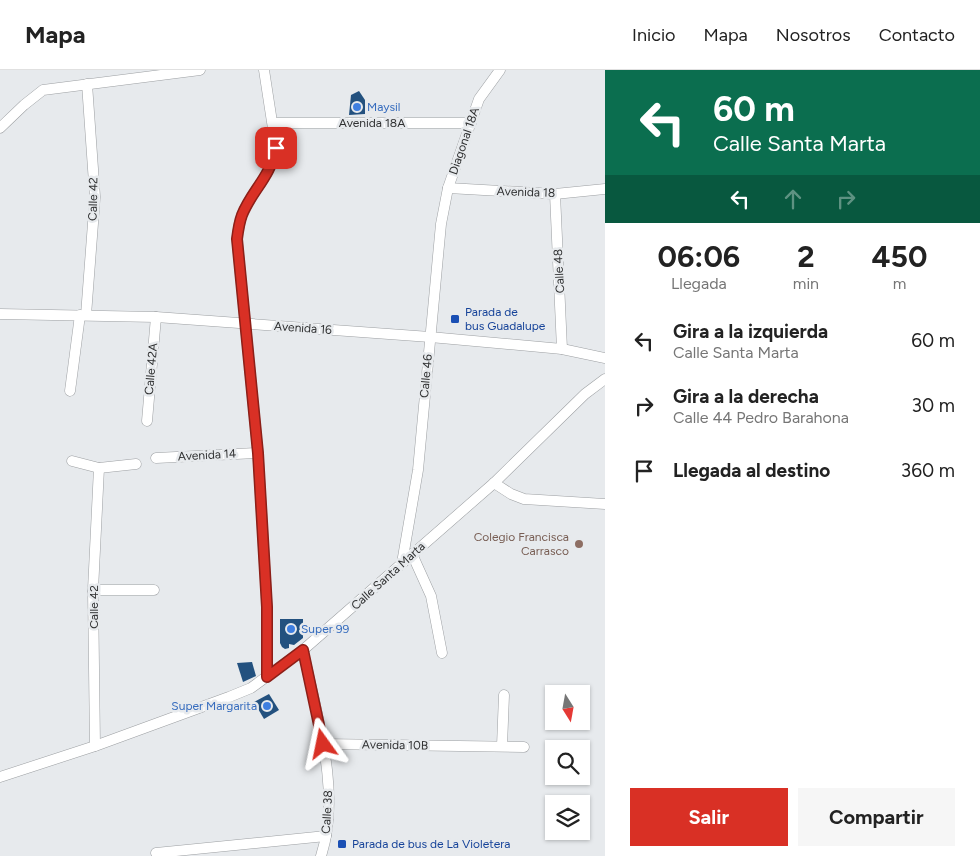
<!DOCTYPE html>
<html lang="es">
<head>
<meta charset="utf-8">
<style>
  :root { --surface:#fff; --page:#f6f6f6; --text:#222; --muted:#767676; --line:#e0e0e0; --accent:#d93025 }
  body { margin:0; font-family:Figtree,sans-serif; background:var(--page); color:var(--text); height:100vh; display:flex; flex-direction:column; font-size:19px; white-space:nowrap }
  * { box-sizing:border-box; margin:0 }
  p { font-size:16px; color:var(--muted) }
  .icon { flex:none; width:28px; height:28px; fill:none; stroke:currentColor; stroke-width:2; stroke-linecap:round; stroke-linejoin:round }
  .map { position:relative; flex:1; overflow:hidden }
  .drawer { display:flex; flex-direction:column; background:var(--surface); width:375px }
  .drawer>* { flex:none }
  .banner { background:#0b6e4f; color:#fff; overflow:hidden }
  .needle { width:32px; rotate:169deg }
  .buttons { position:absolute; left:545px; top:615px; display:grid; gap:10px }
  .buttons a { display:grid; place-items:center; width:45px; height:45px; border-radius:0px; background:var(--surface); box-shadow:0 1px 4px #0004; font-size:25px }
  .pin { position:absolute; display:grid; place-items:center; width:42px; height:42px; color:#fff; margin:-21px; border-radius:10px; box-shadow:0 2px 8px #0006 }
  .me { position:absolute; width:55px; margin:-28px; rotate:348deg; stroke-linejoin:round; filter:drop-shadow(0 0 4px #0008) }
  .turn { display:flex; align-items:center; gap:18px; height:105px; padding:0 25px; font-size:22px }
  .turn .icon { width:65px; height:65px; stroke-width:2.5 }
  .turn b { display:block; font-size:35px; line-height:42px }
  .lanes { display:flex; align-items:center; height:48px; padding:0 25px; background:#0003; justify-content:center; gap:25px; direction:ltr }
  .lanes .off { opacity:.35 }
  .eta { display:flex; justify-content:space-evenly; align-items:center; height:85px; text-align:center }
  .eta b { font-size:30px; font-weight:700; line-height:35px }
  .primary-button { display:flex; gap:10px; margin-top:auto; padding:10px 25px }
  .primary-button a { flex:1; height:58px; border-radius:0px; background:var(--accent); color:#fff; font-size:20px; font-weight:700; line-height:58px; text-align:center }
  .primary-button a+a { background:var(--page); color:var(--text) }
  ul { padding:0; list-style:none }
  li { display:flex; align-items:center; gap:15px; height:65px; padding:0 25px }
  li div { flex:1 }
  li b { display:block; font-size:19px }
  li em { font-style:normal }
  header { display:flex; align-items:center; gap:30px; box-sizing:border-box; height:70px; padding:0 25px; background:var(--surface); border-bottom:1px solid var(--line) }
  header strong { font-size:24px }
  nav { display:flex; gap:28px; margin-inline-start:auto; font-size:18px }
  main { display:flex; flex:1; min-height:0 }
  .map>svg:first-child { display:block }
  .building { fill:#23517f }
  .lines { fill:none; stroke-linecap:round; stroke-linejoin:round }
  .minor-casing { stroke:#9c9fa2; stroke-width:11 }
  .minor { stroke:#fff; stroke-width:10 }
  .route-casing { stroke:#8d1f18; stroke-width:12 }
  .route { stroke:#d93025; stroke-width:9 }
  .shop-dot { fill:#3f7fe0; stroke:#e7eaed; stroke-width:2 }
  .transit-dot { fill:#1a4fb4; stroke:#e7eaed; stroke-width:2 }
  .education-dot { fill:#8d6e63; stroke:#e7eaed; stroke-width:2 }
  .labels { text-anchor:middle; stroke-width:5; stroke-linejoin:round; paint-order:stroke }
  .shop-label { font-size:12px; fill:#366cbe; stroke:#e7eaed; text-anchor:start }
  .street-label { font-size:12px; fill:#303132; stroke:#e7eaed }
  .transit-label { font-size:12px; fill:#164399; stroke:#e7eaed; text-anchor:start }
  .education-label { font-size:12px; fill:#785e54; stroke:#e7eaed; text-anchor:end }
</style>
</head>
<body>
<header>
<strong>Mapa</strong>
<nav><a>Inicio</a><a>Mapa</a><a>Nosotros</a><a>Contacto</a></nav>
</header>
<main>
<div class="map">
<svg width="605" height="786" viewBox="0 0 605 786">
  <rect width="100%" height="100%" fill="#e7eaed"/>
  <g class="building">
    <polygon points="359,21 365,30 365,44 349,45 351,25"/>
    <polygon points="280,549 303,549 303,568 294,575 289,574 289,578 285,579 282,577 280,573"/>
    <polygon points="252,592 256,606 243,612 237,593"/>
    <polygon points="269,624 279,640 264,649 254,632"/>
  </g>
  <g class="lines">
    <g class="minor-casing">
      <g id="minor">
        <path d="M264 0 276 78C270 108 252 120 242 145 239 153 238 161 237 169L258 383 267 537V607"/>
        <polyline points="273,53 471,53"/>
        <polyline points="0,58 24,35 43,20 200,0"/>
        <polyline points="448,118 555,124 605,119"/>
        <polyline points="555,124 562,279"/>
        <polyline points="0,244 156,247 430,267 562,279 605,288"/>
        <polyline points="86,245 95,127 87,14"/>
        <polyline points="70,321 80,245"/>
        <polyline points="147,351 156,247"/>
        <polyline points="156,388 258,383"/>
        <polyline points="72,391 99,398 136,394"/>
        <polyline points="494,413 511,424 524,429 605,434"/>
        <polyline points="412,484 431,526 442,583"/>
        <polyline points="402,493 418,400 441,154 448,118 479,29 500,0"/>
        <polyline points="93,520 154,520"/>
        <path d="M303 580C316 644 342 722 321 786"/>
        <polyline points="323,674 524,677"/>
        <polyline points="95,676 93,520 99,398"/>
        <polyline points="502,676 504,625"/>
        <polyline points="0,707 95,676 229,627 251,618 303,580 494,413 585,324 605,309"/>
        <polyline points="156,783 326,766"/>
      </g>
    </g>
    <use href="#minor" class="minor"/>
  </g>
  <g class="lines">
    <g class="route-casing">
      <path id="route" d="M276 78C270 108 252 120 242 145 239 153 238 161 237 169L258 383 267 537V607L303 580 323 674"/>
    </g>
    <use href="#route" class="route"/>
  </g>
  <g class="shop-dot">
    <circle cx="357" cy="37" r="5"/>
    <circle cx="291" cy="559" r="5"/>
    <circle cx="267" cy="636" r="5"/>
  </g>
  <g class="transit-dot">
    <rect x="450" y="244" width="10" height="10" rx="2.5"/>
    <rect x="337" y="769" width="10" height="10" rx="2.5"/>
  </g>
  <circle class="education-dot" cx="579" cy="474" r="5"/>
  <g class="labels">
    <g class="shop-label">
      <text x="367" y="41">Maysil</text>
      <text x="301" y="563">Super 99</text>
      <text x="257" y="640" text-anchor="end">Super Margarita</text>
    </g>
    <g class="street-label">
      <text x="372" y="57">Avenida 18A</text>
      <text transform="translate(464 71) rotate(-71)" y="4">Diagonal 18A</text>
      <text transform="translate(526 122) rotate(2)" y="4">Avenida 18</text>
      <text transform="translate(93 129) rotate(-89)" y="4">Calle 42</text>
      <text transform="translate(559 201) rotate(-93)" y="4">Calle 48</text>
      <text transform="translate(303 258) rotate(4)" y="4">Avenida 16</text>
      <text transform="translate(151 299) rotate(-85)" y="4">Calle 42A</text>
      <text transform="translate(426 306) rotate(-85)" y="4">Calle 46</text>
      <text transform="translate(207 385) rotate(-3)" y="4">Avenida 14</text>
      <text transform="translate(388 506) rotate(-42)" y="4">Calle Santa Marta</text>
      <text transform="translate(94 537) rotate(-90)" y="4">Calle 42</text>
      <text transform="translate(395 675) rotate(1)" y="4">Avenida 10B</text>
      <text transform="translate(327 742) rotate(-87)" y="4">Calle 38</text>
    </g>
    <g class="transit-label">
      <text x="465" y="246">Parada de<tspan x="465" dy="14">bus Guadalupe</tspan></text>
      <text x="352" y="778">Parada de bus de La Violetera</text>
    </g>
    <g class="education-label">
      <text x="569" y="471">Colegio Francisca<tspan x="569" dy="14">Carrasco</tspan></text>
    </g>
  </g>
</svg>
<div class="buttons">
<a><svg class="needle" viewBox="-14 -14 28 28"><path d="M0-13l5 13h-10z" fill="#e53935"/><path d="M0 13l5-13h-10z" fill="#767676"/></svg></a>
<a><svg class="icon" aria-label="search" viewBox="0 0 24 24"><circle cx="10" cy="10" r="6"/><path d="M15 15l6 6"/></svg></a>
<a><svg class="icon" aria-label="layers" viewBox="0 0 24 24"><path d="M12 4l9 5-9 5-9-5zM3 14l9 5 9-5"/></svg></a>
</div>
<div class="pin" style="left:276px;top:78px;background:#d93025"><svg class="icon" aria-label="arrive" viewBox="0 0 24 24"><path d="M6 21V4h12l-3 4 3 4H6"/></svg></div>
<svg class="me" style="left:323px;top:674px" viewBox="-20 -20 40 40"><path d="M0-17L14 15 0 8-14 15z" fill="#d93025" stroke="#fff" stroke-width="4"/></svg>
</div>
<section class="drawer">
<div class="banner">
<div class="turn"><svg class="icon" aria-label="left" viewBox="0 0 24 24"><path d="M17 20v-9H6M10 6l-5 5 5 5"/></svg><div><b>60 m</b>Calle Santa Marta</div></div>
<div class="lanes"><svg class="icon" aria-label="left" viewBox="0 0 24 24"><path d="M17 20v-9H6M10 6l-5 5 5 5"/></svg><svg class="icon off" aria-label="ahead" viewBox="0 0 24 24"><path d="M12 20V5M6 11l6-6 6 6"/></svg><svg class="icon off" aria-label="right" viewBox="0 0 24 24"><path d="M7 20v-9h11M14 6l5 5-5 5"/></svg></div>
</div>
<div class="eta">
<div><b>06:06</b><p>Llegada</p></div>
<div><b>2</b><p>min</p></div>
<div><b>450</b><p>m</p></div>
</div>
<ul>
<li><svg class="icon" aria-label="left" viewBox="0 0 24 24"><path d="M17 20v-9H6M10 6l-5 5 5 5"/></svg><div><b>Gira a la izquierda</b><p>Calle Santa Marta</p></div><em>60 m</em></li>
<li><svg class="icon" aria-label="right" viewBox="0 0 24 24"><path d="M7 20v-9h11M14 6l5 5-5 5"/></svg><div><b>Gira a la derecha</b><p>Calle 44 Pedro Barahona</p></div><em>30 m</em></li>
<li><svg class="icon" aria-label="arrive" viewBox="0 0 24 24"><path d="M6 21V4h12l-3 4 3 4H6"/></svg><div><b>Llegada al destino</b></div><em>360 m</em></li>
</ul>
<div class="primary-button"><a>Salir</a><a>Compartir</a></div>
</section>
</main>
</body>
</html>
